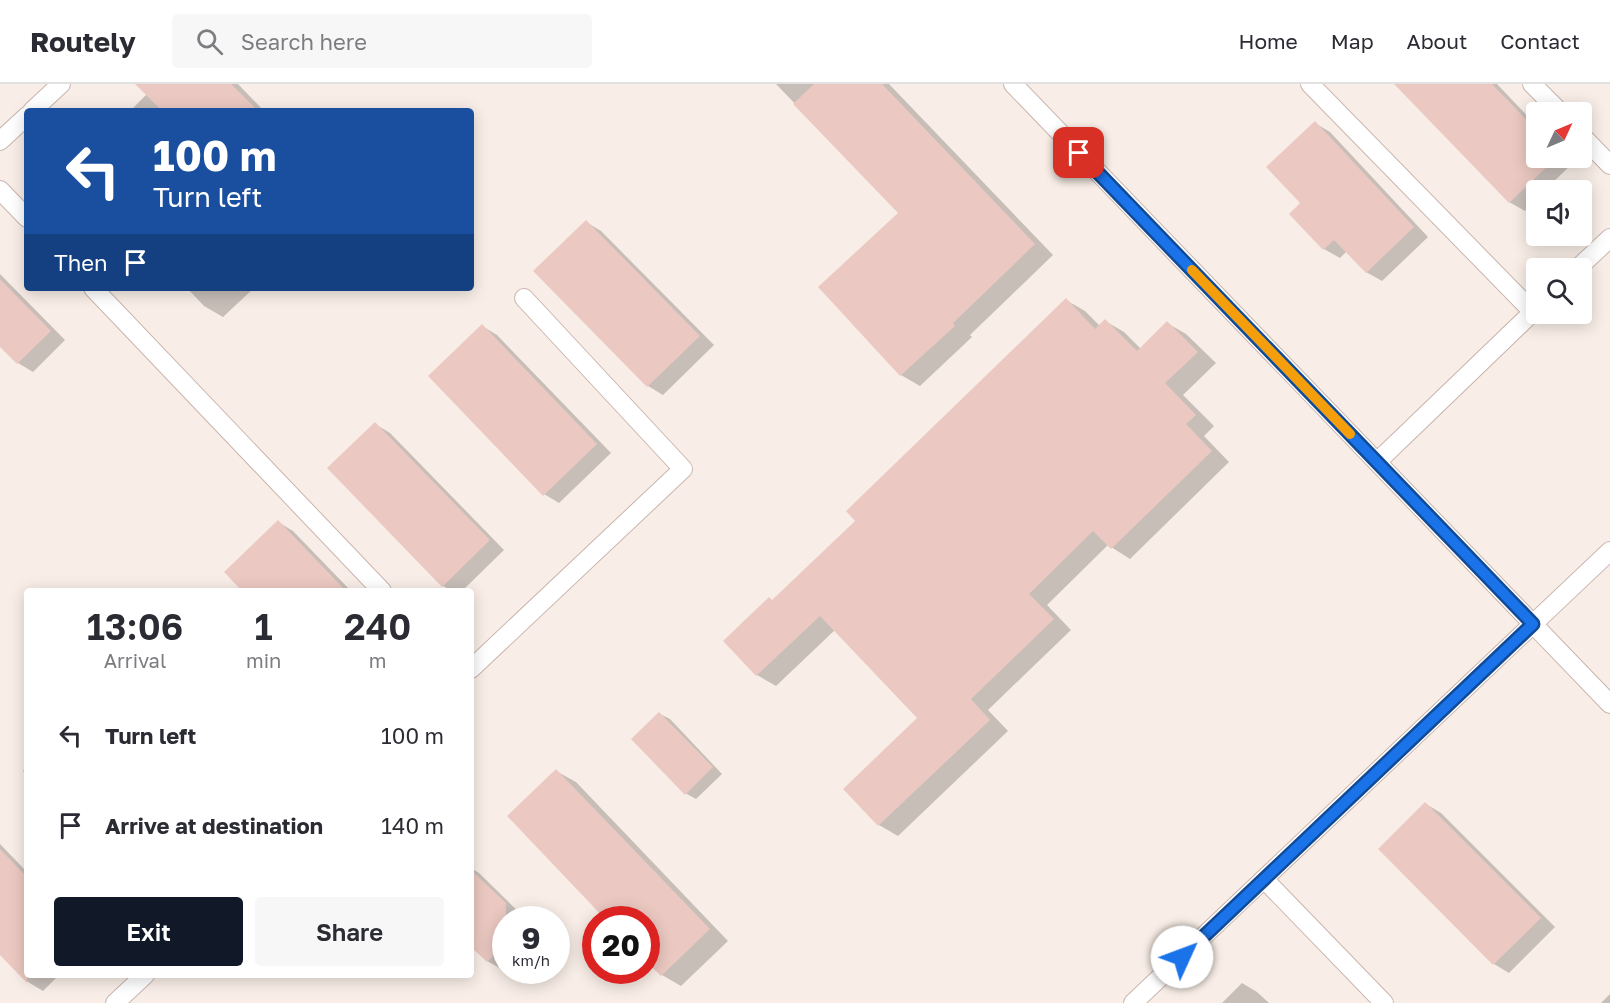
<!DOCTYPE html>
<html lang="en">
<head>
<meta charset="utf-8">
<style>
  :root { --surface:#fff; --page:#f7f7f7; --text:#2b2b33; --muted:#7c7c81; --line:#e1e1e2; --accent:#111827 }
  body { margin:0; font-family:"Golos Text",sans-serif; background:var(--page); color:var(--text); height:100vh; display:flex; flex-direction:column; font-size:22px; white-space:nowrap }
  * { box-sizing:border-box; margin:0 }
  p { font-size:20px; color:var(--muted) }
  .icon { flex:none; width:33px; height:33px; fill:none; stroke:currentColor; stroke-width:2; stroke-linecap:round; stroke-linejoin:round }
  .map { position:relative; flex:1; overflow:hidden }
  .drawer { position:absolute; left:24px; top:504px; width:450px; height:390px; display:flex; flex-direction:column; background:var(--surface); border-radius:6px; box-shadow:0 3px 15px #0003 }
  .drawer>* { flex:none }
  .hud { position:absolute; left:24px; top:24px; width:450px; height:183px; border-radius:6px; box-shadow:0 3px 15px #0003; background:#1a4fa0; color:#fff; overflow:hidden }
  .needle { width:39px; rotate:46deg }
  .buttons { position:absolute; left:1526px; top:18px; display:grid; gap:12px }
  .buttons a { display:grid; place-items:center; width:66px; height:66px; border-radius:6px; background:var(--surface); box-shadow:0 3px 15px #0003; font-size:30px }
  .speed { position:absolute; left:492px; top:822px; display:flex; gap:12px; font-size:30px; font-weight:700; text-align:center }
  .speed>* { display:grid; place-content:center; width:78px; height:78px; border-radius:50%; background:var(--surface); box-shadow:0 3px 15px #0003; line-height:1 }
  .speed small { font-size:15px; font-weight:400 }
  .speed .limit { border:9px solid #d22; background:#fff; color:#111 }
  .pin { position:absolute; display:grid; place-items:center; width:51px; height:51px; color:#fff; margin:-26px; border-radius:12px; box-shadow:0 3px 9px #0006 }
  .me { position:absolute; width:66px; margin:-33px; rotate:47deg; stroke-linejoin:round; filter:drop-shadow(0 0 4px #0008) }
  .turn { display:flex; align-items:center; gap:21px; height:126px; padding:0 30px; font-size:27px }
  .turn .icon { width:78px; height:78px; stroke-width:2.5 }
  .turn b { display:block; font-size:42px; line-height:51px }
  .then { display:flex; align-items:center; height:57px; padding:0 30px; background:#0003; gap:12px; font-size:22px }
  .eta { display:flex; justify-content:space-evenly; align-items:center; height:102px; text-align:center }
  .eta b { font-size:36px; font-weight:600; line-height:42px }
  .button { display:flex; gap:12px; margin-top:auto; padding:12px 30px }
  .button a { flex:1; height:69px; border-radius:6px; background:var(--accent); color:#fff; font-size:24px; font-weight:600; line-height:69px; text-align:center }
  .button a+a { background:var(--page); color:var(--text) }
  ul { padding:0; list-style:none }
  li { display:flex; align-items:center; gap:18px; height:90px; padding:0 30px }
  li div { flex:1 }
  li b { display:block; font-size:22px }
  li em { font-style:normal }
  header { display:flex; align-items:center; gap:36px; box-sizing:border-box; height:84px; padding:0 30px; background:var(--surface); border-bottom:2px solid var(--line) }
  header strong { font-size:28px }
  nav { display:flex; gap:33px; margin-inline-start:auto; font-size:21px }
  .search { width:420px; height:54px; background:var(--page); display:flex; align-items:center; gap:15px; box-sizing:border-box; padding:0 21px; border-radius:6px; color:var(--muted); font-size:22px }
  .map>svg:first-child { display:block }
  .shadow { fill:#0003 }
  .building { fill:#ebc9c2 }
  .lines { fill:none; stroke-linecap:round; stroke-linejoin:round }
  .lane-casing { stroke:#c9b5ae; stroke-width:20 }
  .lane { stroke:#fff; stroke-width:18 }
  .route-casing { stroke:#114b97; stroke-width:15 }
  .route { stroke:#1a73e8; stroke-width:10 }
  .slow { stroke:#f59e0b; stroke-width:10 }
</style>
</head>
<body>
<header>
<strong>Routely</strong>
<div class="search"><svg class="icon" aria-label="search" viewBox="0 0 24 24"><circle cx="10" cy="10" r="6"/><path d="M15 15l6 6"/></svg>Search here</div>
<nav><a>Home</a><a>Map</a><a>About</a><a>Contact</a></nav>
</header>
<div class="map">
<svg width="1610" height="919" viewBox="0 0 1610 919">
  <rect width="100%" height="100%" fill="#f9eee7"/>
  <g class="shadow">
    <polygon points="157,0 238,0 264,27 130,27"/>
    <polygon points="776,0 889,0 1053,171 970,251 972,253 920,302 901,291 820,203 900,129"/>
    <polygon points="1402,0 1497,0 1536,41 1536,74 1568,74 1573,79 1545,106 1536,106 1536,115 1525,127 1509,118"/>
    <polygon points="1315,39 1330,48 1428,153 1382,197 1366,188 1347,167 1340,174 1324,165 1291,130 1302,119"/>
    <polygon points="586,138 601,147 714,261 663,311 648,302 536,187"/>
    <polygon points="0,190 65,256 33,288 18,279 0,261"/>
    <polygon points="187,204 254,204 223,233 204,222"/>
    <polygon points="1066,216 1085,227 1100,242 1105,237 1124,248 1141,265 1167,239 1186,250 1216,279 1183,311 1214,342 1204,352 1229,378 1130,475 1108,461 1047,521 1071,546 988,626 1008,647 898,752 879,741 845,705 919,634 836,545 776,602 757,591 725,557 773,517 857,437"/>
    <polygon points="482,242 497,251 611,369 559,419 544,410"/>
    <polygon points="375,340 390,349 504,466 462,507 452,507 443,502"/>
    <polygon points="278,438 293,447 351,507 244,507"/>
    <polygon points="660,630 670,635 722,690 696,715 685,709"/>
    <polygon points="27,682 27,691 23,687"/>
    <polygon points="556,687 576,698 728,857 681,902 662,891 646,836"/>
    <polygon points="1426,720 1441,729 1555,843 1509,889 1494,880"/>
    <polygon points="0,760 27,788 27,891 59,891 43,907 28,898 0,869"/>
    <polygon points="471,784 479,789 527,836 506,836 506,883 503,886 487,877 471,861"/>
    <polygon points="1242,899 1257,908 1269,919 1222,919"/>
    <polygon points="1610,910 1610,919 1601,919"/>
  </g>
  <g class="building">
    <polygon points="135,0 231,0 258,27 162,27"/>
    <polygon points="814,0 882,0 1035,160 953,239 955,242 900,292 818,203 898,129 793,20"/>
    <polygon points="1394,0 1492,0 1536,46 1536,74 1556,74 1509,119"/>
    <polygon points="1315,37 1414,143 1366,189 1334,156 1323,166 1289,130 1300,119 1266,83"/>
    <polygon points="586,136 700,252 647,303 533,187"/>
    <polygon points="0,195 51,247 17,280 0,263"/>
    <polygon points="1066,214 1095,245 1105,235 1137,267 1167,237 1198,268 1165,299 1196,331 1186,340 1212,367 1111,465 1093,447 1029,510 1054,535 971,615 990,636 878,742 843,705 917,634 820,532 756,592 723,557 769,513 772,516 855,437 846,427"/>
    <polygon points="482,240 597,360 543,412 428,292"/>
    <polygon points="375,338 490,456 442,503 327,384"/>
    <polygon points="278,436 346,507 242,507 224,488"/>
    <polygon points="659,628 713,683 685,711 631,655"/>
    <polygon points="556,685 710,845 661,892 646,877 646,836 606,836 507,732"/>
    <polygon points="1425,718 1541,834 1493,881 1378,765"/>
    <polygon points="0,765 27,793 27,899 0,871"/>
    <polygon points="471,786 506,819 506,859 487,878 471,863"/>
  </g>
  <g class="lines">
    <g class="lane-casing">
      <g id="lane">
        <polyline points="1013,0 1610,620"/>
        <polyline points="1310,0 1533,228"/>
        <polyline points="1532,0 1560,28"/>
        <polyline points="32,27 61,0"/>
        <polyline points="1581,51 1610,81"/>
        <polyline points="0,57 27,32"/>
        <polyline points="0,106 27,134"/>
        <polyline points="1578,184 1610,154"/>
        <polyline points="93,204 382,507"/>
        <polyline points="1377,378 1536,225"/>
        <polyline points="471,585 683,385 524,214"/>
        <polyline points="1264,795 1384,919"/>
        <polyline points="115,919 145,891"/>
        <polyline points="1133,919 1610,467"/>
      </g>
    </g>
    <use href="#lane" class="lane"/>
  </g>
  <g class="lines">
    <g class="route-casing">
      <polyline id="route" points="1079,69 1533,540 1182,873"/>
    </g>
    <use href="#route" class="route"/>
    <polyline class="slow" points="1192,186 1350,350"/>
  </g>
</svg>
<div class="buttons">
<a><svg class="needle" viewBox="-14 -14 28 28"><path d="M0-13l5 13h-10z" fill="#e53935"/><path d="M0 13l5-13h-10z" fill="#7c7c81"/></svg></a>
<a><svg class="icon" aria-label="sound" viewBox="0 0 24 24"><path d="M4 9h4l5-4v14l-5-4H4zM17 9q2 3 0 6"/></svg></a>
<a><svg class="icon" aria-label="search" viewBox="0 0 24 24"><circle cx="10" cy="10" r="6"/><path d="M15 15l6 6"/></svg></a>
</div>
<div class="speed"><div>9<small>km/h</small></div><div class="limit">20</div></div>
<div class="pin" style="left:1079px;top:69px;background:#d93025"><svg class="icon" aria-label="arrive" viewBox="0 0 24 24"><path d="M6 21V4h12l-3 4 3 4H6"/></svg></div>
<svg class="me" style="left:1182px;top:873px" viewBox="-20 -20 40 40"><circle r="19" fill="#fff"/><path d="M0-13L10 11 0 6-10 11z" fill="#1a73e8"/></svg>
<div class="hud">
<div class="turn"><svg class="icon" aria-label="left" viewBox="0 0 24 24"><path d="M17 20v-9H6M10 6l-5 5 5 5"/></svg><div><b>100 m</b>Turn left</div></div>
<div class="then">Then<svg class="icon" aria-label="arrive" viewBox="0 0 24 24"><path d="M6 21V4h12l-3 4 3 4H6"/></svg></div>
</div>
<section class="drawer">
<div class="eta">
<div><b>13:06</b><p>Arrival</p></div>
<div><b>1</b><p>min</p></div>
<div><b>240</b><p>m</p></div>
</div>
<ul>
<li><svg class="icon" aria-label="left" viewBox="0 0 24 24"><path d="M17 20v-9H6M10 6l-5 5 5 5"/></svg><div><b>Turn left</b></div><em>100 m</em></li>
<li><svg class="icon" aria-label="arrive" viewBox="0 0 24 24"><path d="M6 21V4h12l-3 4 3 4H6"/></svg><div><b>Arrive at destination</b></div><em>140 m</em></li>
</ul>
<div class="button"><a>Exit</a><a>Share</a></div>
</section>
</div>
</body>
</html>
